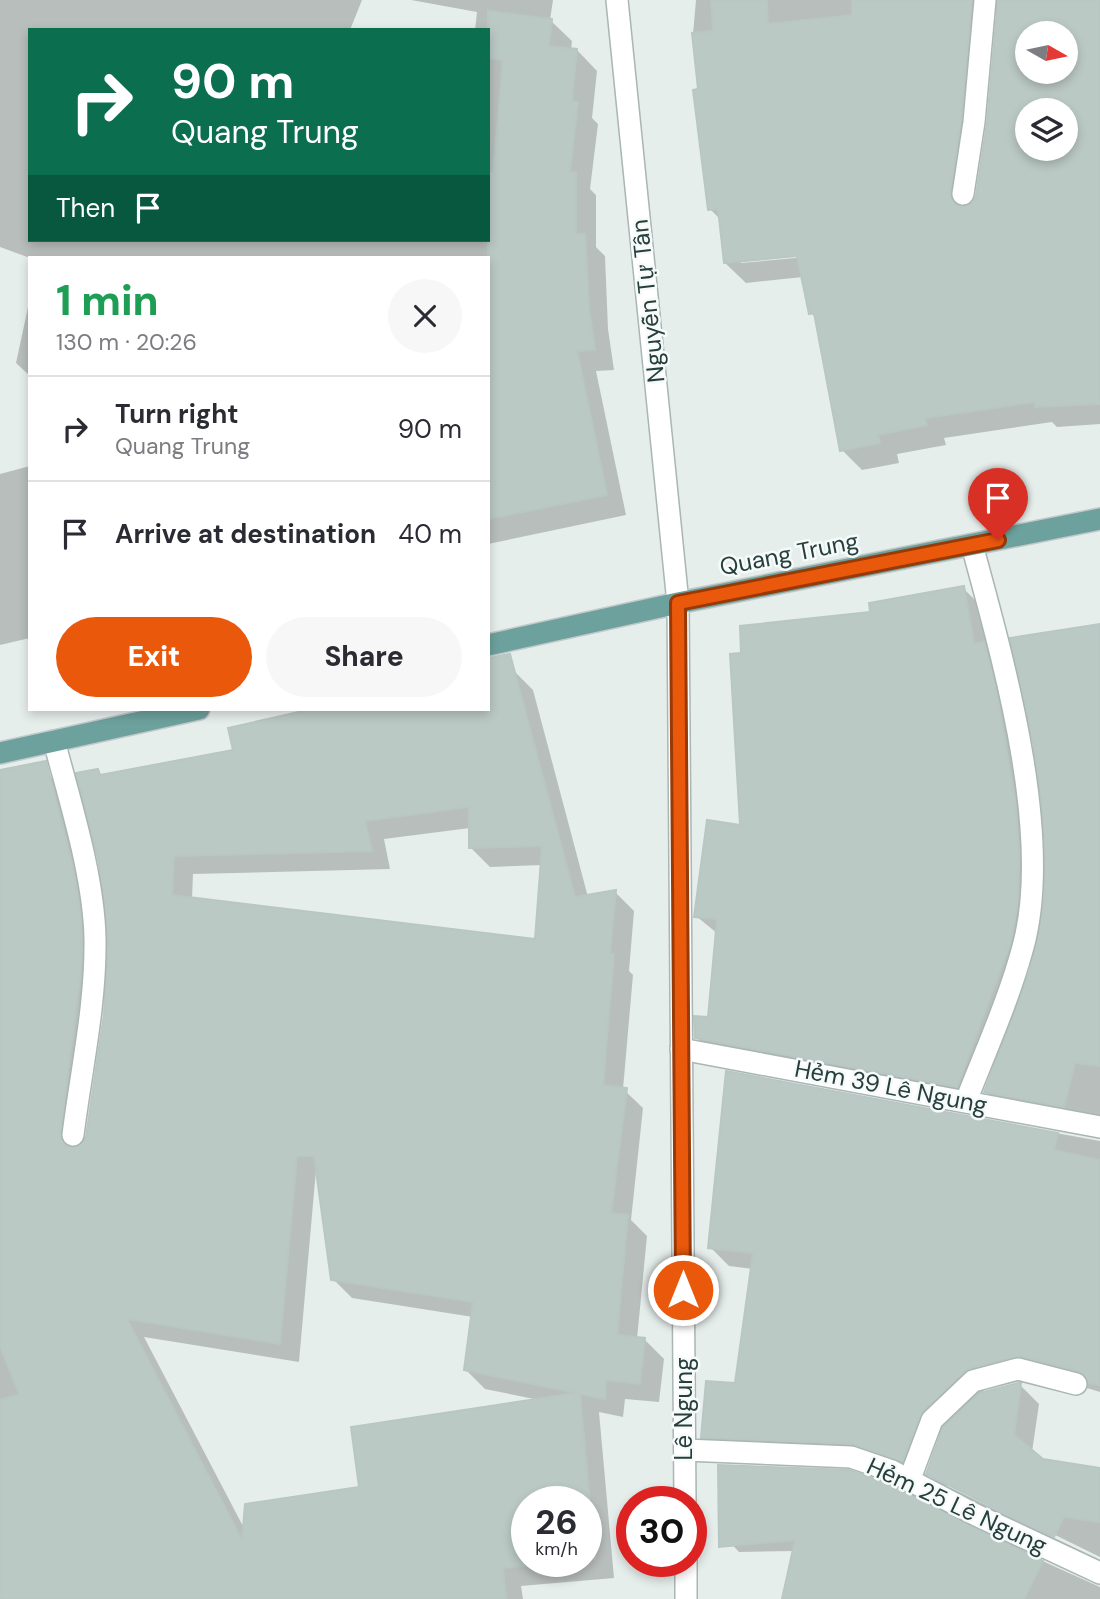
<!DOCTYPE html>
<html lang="en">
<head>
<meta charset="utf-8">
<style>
  :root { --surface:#fff; --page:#f7f7f7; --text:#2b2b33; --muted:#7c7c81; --line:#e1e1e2; --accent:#ea580c }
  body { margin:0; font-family:"DM Sans",sans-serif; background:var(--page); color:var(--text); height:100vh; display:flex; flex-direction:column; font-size:26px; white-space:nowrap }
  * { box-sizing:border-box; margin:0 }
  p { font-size:23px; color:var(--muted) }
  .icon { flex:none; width:38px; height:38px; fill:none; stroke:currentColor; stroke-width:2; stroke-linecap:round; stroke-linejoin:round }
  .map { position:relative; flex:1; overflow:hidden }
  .details { position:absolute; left:28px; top:256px; width:462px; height:455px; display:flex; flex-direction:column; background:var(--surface); border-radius:0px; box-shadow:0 4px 10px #0003 }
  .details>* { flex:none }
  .banner { position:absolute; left:28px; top:28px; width:462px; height:214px; border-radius:0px; box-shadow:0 4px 10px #0003; background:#0b6e4f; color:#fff; overflow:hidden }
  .needle { width:46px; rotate:99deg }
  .controls { position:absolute; left:1015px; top:21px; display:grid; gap:14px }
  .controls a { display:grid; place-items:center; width:63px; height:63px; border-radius:50%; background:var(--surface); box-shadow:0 4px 10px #0003; font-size:35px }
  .speed { position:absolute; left:511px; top:1486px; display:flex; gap:14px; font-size:35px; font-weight:700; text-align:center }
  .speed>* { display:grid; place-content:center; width:91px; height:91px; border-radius:50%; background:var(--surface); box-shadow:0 4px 10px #0003; line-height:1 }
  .speed small { font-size:18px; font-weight:400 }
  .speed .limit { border:10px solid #d22; background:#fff; color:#111 }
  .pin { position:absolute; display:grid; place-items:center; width:60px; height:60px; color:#fff; margin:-72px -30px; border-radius:50% 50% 50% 0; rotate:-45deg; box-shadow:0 0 7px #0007 }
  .pin .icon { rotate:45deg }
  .me { position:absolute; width:77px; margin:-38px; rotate:0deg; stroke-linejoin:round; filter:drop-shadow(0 0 5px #0008) }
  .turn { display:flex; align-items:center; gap:24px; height:147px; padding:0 28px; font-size:32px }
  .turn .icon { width:91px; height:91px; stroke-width:2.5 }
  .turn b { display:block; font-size:49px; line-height:60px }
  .then { display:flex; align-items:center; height:66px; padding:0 28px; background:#0003; gap:14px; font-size:26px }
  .round { display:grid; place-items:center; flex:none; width:74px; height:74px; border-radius:37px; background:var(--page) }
  .summary { display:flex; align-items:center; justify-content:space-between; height:119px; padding:0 28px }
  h1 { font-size:42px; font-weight:800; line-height:52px; color:#1e9e55 }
  .action { display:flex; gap:14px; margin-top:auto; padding:14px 28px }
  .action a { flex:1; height:80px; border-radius:42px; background:var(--accent); color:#fff; font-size:28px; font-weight:800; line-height:80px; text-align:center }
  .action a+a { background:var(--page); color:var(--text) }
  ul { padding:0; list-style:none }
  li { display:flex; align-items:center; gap:21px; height:105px; padding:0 28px; border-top:2px solid var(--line) }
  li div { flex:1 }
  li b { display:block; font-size:26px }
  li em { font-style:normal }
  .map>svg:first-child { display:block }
  .shadow { fill:#0003; fill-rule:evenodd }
  .building { fill:#bbc9c5; stroke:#b8c7c4; stroke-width:2; fill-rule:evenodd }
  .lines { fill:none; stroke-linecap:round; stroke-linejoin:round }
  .minor-casing { stroke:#a9b6b4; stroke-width:24 }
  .major-casing { stroke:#c2c9c9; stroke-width:24 }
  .minor { stroke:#fff; stroke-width:21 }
  .major { stroke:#6da19d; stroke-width:21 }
  .route-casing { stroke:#983908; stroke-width:18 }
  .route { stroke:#ea580c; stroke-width:12 }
  .labels { text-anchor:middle; stroke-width:5; stroke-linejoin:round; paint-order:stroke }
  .street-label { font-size:24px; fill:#263f3d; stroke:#f6faf9 }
</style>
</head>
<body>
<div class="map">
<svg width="1100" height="1599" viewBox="0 0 1100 1599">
  <rect width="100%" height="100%" fill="#e6eeec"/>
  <g class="shadow">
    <polygon points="0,0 362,0 350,30 30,30 30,240 488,240 488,30 475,30 477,12 411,0 553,0 550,20 572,41 571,50 577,50 597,71 592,118 598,124 590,189 596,195 596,247 605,256 608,329 614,370 596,371 626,515 488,544 488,257 30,258 0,247"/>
    <path d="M696 0H1100V424L1057 427 1052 422 944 438 946 445 897 454 899 463 862 470 842 450 817 319 811 313 803 277 746 283 725 263 721 220 710 209 693 34ZM999 9 989 124 977 197 970 211 980 141 991 19ZM1027 33H1066V72H1027ZM1027 110H1066V149H1027ZM805 253 806 257 741 263V260Z"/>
    <polygon points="30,298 30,376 16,363"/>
    <polygon points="30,466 30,638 0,645 0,474"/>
    <polygon points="963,588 980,605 988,648 1001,661 1035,871 974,1103 713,1055 696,1037 710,1019 718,934 696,916 742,827 743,655"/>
    <polygon points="1100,625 1100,1128 1004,1110 986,1092 1032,971"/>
    <path d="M514 671 533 690 588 897 615 892 634 911 629 971 633 975 623 1089 643 1108 631 1220 647 1236 637 1339 645 1340 664 1359 659 1402 625 1399 623 1417 599 1412 614 1578 521 1586 523 1599H0V782L49 775 68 795 98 1007 79 1148 88 1138 105 1014 110 939 98 771 103 776 235 751 308 716 346 709H488ZM470 828V847L490 867 542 865 537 941 192 899 193 874 390 869 384 839ZM316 1170 333 1279 352 1298 473 1317 466 1370 485 1389 539 1400 361 1489 245 1530 144 1337 299 1362ZM527 1502H586V1561H527Z"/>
    <polygon points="728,1073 1100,1141 1100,1392 1041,1374 988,1386 979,1395 1020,1385 1039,1404 1032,1452 1042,1461 1100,1470 1100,1557 947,1482 947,1486 1100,1560 1100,1567 946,1492 928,1473 942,1435 939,1434 921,1479 872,1462 721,1456 702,1437 737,1385 753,1269 729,1266 710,1247"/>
    <polygon points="970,1528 1100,1587 1100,1599 784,1599 795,1551 739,1552 721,1533"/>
  </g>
  <g class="building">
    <path d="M711 0H767L768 24 852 15V0H972L961 120 950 192 954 204 962 207 973 203 976 196 987 123 998 0H1100V404L1035 407V402L925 418 927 425 878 435 880 443 840 451 814 313 809 314 797 256 724 263 718 209 708 210 693 90 698 89 692 33 713 31ZM1027 33H1066V72H1027ZM1027 110H1066V149H1027Z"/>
    <polygon points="488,11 552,19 549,46 577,49 572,101 578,102 570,172 576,172 576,234 585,234 589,308 595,350 577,351 607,495 488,519 488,172 493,172 503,60 488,58"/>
    <polygon points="964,586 974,644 984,642 997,694 1015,801 1019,852 1018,901 1010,944 957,1087 695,1038 694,1016 708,1017 717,919 694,917 707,820 740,825 730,654 741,653 740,626 870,612 869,603"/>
    <polygon points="1100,624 1100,1066 1075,1063 1064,1107 984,1092 1030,970 1044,902 1045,852 1041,798 1033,743 1010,638"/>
    <path d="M510 654 575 897 616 890 610 954H614L603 1085 627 1088 611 1213 628 1215 617 1335 645 1338 640 1384 606 1380 605 1399 580 1394 595 1559 586 1560V1502H527V1561H575L503 1568 506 1599H0V1400L19 1394 0 1346V770L46 761 73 868 81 916 82 963 60 1134 66 1146 77 1147 86 1137 104 1014 108 939 99 863 76 773 98 769 100 775 233 750 228 728 312 709H488V658ZM469 807V848L542 846 535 939 172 895 174 856 372 851 365 821ZM297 1156H314L331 1280 473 1302 464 1370 576 1393 351 1427 359 1487 245 1504 242 1540 127 1319 280 1344Z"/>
    <polygon points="726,1071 1058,1133 1054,1150 1100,1160 1100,1385 1089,1383 1079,1371 1021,1356 970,1368 923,1411 902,1462 852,1444 701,1438 706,1381 735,1383 753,1253 708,1248"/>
    <polygon points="1018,1383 1021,1383 1014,1435 1043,1459 1100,1468 1100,1522 1064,1517 1054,1537 926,1474 943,1427 980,1393"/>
    <polygon points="718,1465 849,1470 887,1483 1043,1561 1024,1599 782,1599 795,1540 719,1547"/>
  </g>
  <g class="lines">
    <g class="minor-casing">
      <g id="minor">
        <polyline points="617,0 678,603 685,1502"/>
        <polyline points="963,194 974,122 985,0"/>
        <path d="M54 741C70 801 94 877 95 939 96 1004 81 1071 73 1135"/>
        <polyline points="681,1049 1100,1127"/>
        <path d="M966 1101C986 1050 1009 999 1023 947 1054 834 1002 656 972 545"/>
        <polyline points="685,1450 851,1457 892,1471 976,1515 1100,1573"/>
        <polyline points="909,1481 932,1420 973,1381 1018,1369 1076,1384"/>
        <polyline points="686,1561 686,1599"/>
      </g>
    </g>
    <g class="major-casing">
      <g id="major">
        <polyline points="488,645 678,603 1100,519"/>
        <polyline points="0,753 199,709"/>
      </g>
    </g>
    <use href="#minor" class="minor"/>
    <use href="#major" class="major"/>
  </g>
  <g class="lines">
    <g class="route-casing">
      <polyline id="route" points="683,1290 678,603 998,540"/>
    </g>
    <use href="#route" class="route"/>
  </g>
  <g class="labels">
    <g class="street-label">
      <text transform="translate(648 301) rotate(-96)" y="8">Nguyễn Tự Tân</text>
      <text transform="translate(789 554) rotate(-11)" y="8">Quang Trung</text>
      <text transform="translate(891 1087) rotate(11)" y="8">Hẻm 39 Lê Ngung</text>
      <text transform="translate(684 1409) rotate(-90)" y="8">Lê Ngung</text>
      <text transform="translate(957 1506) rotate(25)" y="8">Hẻm 25 Lê Ngung</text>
    </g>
  </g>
</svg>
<div class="controls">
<a><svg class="needle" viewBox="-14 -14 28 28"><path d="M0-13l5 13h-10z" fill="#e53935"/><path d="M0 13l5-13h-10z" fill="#7c7c81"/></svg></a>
<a><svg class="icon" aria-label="layers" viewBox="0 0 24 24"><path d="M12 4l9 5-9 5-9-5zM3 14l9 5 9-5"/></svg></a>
</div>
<div class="speed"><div>26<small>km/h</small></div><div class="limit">30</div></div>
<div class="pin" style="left:998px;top:540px;background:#d93025"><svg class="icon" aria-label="arrive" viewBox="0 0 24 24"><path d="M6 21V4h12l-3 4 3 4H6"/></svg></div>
<svg class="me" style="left:683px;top:1290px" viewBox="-20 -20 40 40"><circle r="17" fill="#ea580c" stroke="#fff" stroke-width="3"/><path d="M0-11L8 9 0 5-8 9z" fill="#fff"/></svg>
<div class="banner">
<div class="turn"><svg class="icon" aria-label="right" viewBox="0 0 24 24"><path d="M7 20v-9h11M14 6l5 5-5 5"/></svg><div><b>90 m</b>Quang Trung</div></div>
<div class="then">Then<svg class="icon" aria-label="arrive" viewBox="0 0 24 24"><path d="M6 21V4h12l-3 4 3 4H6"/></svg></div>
</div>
<section class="details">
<div class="summary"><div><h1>1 min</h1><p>130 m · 20:26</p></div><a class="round"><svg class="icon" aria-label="close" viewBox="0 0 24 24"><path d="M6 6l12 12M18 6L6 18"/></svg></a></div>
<ul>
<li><svg class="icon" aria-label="right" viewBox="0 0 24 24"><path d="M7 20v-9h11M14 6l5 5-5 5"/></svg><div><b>Turn right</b><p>Quang Trung</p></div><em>90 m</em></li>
<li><svg class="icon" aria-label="arrive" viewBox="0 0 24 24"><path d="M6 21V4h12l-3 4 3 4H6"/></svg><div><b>Arrive at destination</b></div><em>40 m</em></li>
</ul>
<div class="action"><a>Exit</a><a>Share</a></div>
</section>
</div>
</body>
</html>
